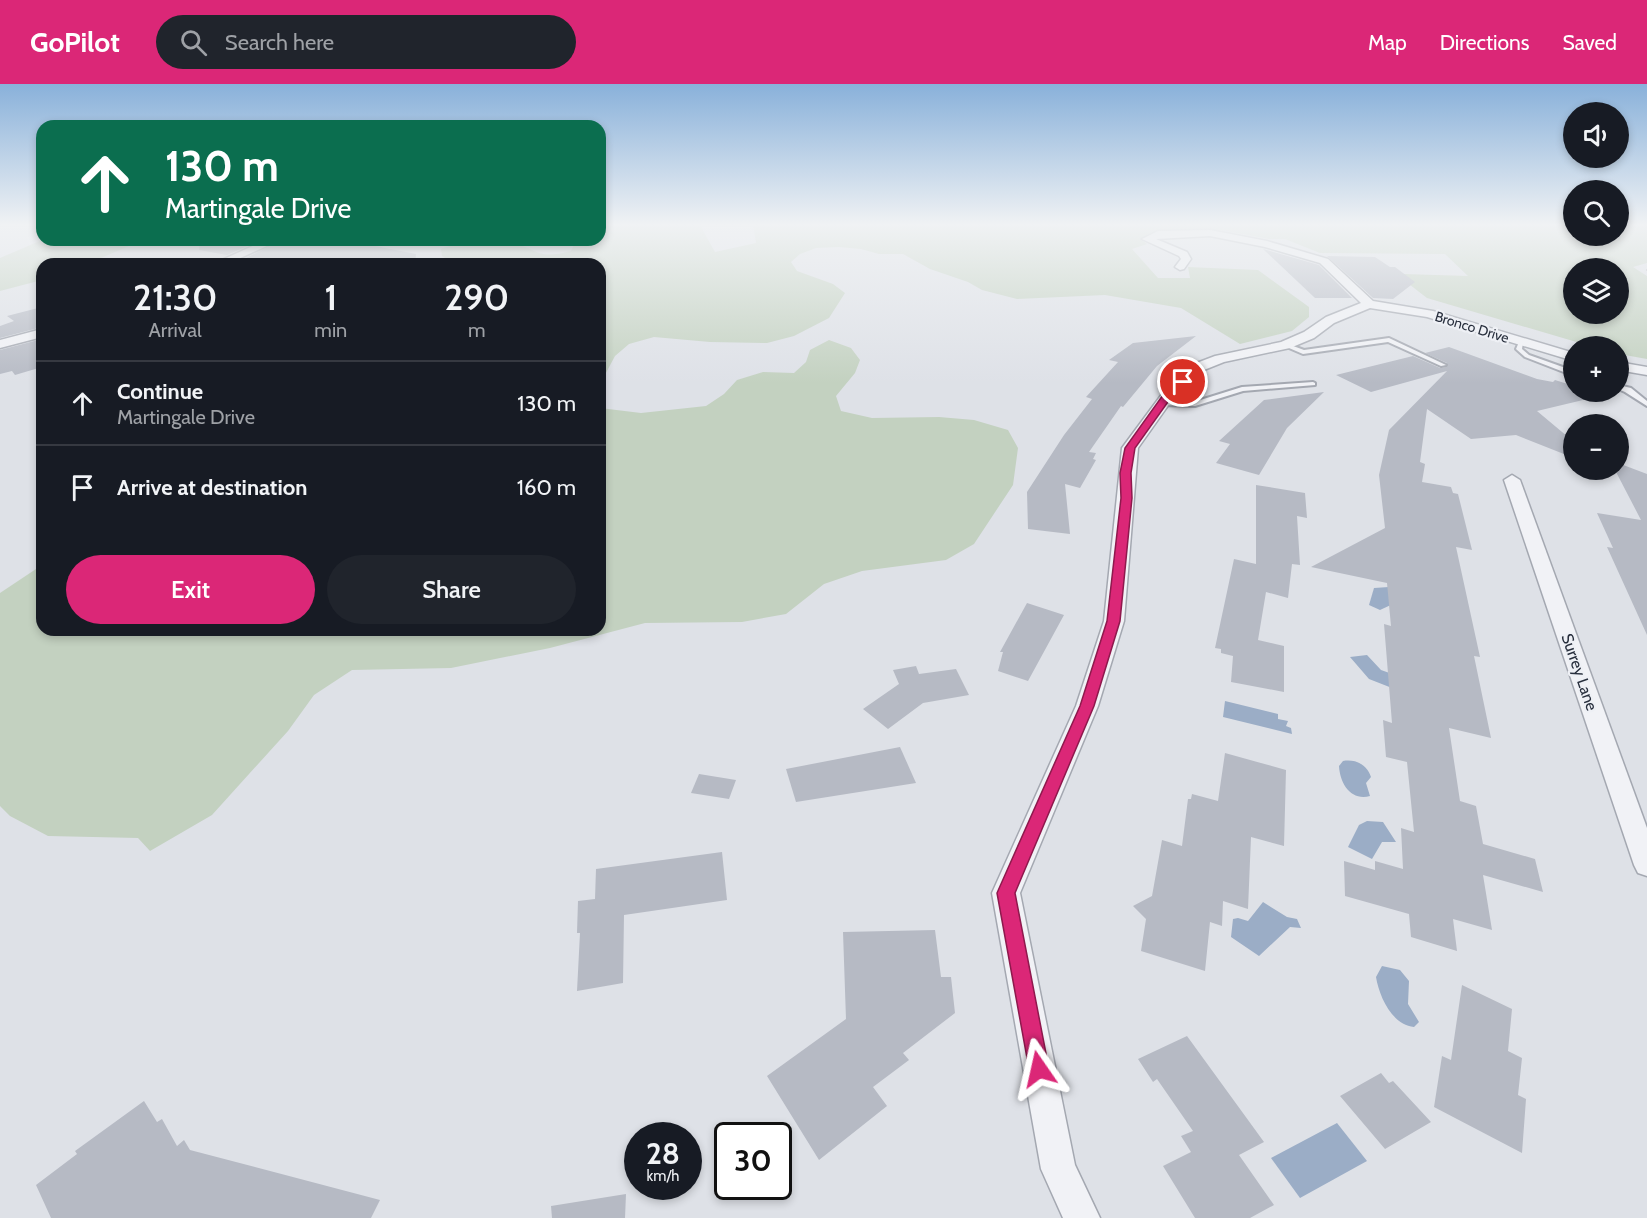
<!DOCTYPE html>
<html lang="en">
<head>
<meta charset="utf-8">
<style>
  :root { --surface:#171b24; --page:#20242c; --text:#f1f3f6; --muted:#9ea1a6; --line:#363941; --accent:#db2777 }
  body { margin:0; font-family:Cabin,sans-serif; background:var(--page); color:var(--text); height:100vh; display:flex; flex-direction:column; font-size:22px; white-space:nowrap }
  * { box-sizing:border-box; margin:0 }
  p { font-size:20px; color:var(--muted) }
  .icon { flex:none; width:33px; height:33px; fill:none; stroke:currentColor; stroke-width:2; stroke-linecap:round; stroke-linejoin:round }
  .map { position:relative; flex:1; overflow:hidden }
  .sheet { position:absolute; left:36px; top:174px; width:570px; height:378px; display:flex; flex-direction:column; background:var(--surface); border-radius:18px; box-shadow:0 3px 9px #0003 }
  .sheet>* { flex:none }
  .top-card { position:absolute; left:36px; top:36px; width:570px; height:126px; border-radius:18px; box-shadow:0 3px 9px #0003; background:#0b6e4f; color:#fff; overflow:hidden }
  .fabs { position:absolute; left:1563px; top:18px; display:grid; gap:12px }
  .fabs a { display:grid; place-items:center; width:66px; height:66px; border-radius:50%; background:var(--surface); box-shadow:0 3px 9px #0003; font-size:30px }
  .speed { position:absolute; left:624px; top:1038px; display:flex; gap:12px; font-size:30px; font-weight:700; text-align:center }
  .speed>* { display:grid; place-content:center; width:78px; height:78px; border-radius:50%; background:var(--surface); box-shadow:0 3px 9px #0003; line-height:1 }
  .speed small { font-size:15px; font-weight:400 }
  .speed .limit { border:3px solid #111; border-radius:9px; background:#fff; color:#111 }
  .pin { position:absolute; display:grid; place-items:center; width:51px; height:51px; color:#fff; margin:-26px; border:3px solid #fff; border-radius:50%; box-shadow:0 2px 6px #0007 }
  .me { position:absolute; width:66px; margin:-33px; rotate:349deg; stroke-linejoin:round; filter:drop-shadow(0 0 4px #0008) }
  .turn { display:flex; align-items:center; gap:21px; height:126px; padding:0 30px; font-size:27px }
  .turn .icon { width:78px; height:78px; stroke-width:2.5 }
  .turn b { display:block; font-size:42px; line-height:51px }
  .eta { display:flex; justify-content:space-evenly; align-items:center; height:102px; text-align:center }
  .eta b { font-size:36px; font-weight:600; line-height:42px }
  .action { display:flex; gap:12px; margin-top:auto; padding:12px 30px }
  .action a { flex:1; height:69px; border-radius:36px; background:var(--accent); color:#fff; font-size:24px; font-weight:600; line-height:69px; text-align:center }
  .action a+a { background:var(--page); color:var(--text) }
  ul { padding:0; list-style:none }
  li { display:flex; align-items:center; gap:18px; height:84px; padding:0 30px; border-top:2px solid var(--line) }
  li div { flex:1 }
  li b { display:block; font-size:22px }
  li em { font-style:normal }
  header { display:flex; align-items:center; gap:36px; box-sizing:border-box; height:84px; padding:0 30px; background:var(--accent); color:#fff }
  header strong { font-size:28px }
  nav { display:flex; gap:33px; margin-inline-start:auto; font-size:21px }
  .search { width:420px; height:54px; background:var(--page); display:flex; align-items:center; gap:15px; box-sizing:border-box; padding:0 21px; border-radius:33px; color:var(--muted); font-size:22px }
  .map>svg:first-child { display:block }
  .green { fill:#c3d1c0; fill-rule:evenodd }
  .water { fill:#9badc6 }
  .building { fill:#b6bac4 }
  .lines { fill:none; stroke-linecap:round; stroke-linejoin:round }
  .lane-casing { stroke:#a4a8b1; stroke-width:4 }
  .street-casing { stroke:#a4a8b1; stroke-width:3 }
  .path { stroke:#bdbfc6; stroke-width:2; stroke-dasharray:2 2; stroke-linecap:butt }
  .lane { fill:#f1f2f6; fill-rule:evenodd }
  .street { fill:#f1f2f6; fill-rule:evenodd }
  .route { fill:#db2777; stroke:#8e194d; stroke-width:1.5 }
  .labels { text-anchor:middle; stroke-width:4.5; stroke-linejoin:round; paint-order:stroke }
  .far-street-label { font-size:14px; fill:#282f3d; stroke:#eef0f5 }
  .street-label { font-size:16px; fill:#282f3d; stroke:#eef0f5 }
</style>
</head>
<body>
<header>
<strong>GoPilot</strong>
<div class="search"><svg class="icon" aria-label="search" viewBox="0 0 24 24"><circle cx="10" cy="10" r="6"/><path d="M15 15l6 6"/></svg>Search here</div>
<nav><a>Map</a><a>Directions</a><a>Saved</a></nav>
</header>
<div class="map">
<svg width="1647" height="1134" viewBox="0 0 1647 1134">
  <rect width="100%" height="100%" fill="#dee1e7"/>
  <g class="green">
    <path d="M600 141H700L715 168 756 159 753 141H1573L1574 152H1618L1619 141H1647V179L1633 183 1647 192V275L1619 270 1618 262H1590L1427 214 1405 197 1404 190 1468 192 1445 170 1320 169 1285 155H1269L1221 146H1166L1148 150 1143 157 1147 160 1132 165 1158 194H1190L1188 183 1258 186 1309 223V233L1292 247 1240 260 1181 224 1105 211 1017 215 982 206 968 198 930 185 903 170H879L861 165 839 163 816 164 800 170 791 178 797 187 833 200 845 209 829 234 794 252 767 259 710 258 654 253 629 260 615 272 600 300V180H454L442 172 441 165C461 157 485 154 507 158 538 163 535 177 571 167L576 156H600ZM1574 184H1618V230H1574Z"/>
    <polygon points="42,156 143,156 87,180 42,180 42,196 0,207 0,174"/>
    <polygon points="829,256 851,264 860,276 855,289 836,312 841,327 872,334 939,333 974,336 1008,346 1018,364 1013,401 974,460 946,476 862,487 824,500 786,530 742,538 645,539 550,564 451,584 352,586 314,611 288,647 212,731 150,767 138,754 48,752 10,732 0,722 0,509 42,481 42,546 600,546 600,324 641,329 706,322 724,310 737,296 763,288 794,289 806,278 810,266"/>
  </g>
  <g class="water">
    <polygon points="1389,503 1395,519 1380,526 1369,521 1374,504"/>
    <polygon points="1367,571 1381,586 1398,592 1392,604 1369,595 1350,573"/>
    <polygon points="1225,617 1278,630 1278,635 1288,637 1286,642 1291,644 1292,650 1223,633"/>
    <path d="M1343 677C1355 675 1367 680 1371 693L1366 699 1370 712C1351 717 1340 700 1339 682Z"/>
    <polygon points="1367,737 1383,738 1396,758 1382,758 1372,775 1348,763 1359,741"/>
    <polygon points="1263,818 1287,833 1297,835 1301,844 1290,843 1259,872 1231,853 1233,835 1238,834 1248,837"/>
    <path d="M1382 882 1400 886 1409 897 1408 920 1419 938 1414 943C1392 941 1379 912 1376 893Z"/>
    <polygon points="1337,1039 1367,1077 1300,1114 1271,1074"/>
  </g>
  <g class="building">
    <polygon points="200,156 261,156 227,171 199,166"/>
    <polygon points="282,156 344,156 416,170 415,180 269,180 244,175"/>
    <polygon points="1263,165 1319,181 1352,214 1315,214"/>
    <polygon points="1327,172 1375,173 1390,183 1395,183 1415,198 1393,215 1373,214"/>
    <polygon points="42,223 42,243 0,254 0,242 14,237 7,232"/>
    <polygon points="1196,252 1157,282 1123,323 1121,322 1089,368 1096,369 1093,375 1096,376 1080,404 1065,400 1070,450 1028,445 1027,408 1064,351 1092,315 1086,313 1118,278 1109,276 1133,259"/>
    <polygon points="42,255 42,283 15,291 12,287 0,290 0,266"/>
    <polygon points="1449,263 1537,295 1553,298 1555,296 1574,302 1574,308 1592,308 1604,311 1537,327 1574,358 1574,374 1516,351 1471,355 1427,325 1420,378 1425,380 1422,398 1451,403 1453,409 1458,410 1472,466 1456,463 1480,573 1474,572 1491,654 1449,644 1460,717 1476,722 1483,760 1535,775 1543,808 1483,791 1492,846 1453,835 1457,867 1411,853 1409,830 1345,812 1344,777 1375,786 1375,777 1403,785 1401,744 1414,748 1407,678 1386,673 1383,636 1392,639 1384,540 1391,542 1387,499 1311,483 1385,444 1379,391 1389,346 1447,287 1371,308 1336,291 1413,272 1440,284 1446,283 1447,279 1425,269"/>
    <polygon points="1324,308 1287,344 1259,391 1216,379 1230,360 1219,357 1264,316"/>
    <polygon points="1618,379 1647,390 1647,551 1607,463 1613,464 1597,429 1641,436 1615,386 1618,386"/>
    <polygon points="1256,401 1305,409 1307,434 1297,432 1300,481 1292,480 1288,514 1266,508 1258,556 1284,562 1284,608 1231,598 1233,572 1221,569 1221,565 1215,564 1234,475 1256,480"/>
    <polygon points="1027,519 1064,531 1028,597 998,587 1003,568 1000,568"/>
    <polygon points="916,582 919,590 956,585 969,611 923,619 888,645 863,625 899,600 893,586"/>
    <polygon points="900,663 916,699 796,718 786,685"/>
    <polygon points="1225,669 1286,686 1284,762 1251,753 1248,825 1223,817 1222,842 1210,838 1205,887 1141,867 1146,835 1133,822 1152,812 1162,756 1182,762 1188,715 1191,715 1192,710 1218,717"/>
    <polygon points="699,690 736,696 729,715 691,709"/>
    <polygon points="722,768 727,816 624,831 623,899 577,907 580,849 577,849 578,817 595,815 596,785"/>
    <polygon points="935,846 941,893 951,893 955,929 903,969 909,976 873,1003 887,1022 819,1076 767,992 846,935 843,848"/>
    <polygon points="1462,901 1512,925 1508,967 1522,974 1518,1011 1526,1015 1522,1069 1434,1023 1442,972 1451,976"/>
    <polygon points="1187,952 1264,1058 1239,1071 1274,1121 1250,1134 1195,1134 1163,1082 1191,1068 1181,1052 1193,1047 1157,995 1153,998 1138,975"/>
    <polygon points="1381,989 1389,999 1393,997 1431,1038 1385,1065 1340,1012"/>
    <polygon points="144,1017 157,1038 162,1035 177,1062 184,1056 190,1066 380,1116 371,1134 51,1134 36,1101 77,1070 75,1067"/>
    <polygon points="626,1110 625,1134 552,1134 551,1122"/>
  </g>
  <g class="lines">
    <g class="lane-casing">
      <g id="lane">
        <polygon points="1389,254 1446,281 1441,282 1388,258 1303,270 1282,261 1285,259 1304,266"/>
        <polygon points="1519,258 1523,258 1522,265 1529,271 1574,287 1574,292 1525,273 1516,265"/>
        <polygon points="1313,298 1315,299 1315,301 1243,307 1195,322 1162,321 1158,319 1162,317 1194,318 1242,303"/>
        <polygon points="1618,301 1631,304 1647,317 1647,322 1625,308 1618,305"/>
      </g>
    </g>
    <g class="street-casing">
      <g id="street">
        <polygon points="1210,146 1267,157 1328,175 1373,217 1433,227 1574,269 1574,277 1427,233 1370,224 1334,239 1314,254 1290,264 1224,278 1204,286 1172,316 1138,364 1124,537 1098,622 1020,809 1075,1081 1100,1134 1063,1134 1041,1085 992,809 1076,622 1104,537 1122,364 1162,310 1194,280 1215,272 1281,258 1304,248 1326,233 1361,219 1320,179 1265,163 1210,152 1156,155 1187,168 1191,175 1184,185 1180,186 1175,183 1181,175 1179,172 1142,155 1158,147"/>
        <polygon points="266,156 280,156 227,180 213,180"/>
        <polygon points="42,245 42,253 0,264 0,256"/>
        <polygon points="1618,278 1647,283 1647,291 1618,286"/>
        <polygon points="1512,391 1520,396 1647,744 1647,792 1638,789 1634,781 1504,396"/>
      </g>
    </g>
    <polyline class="path" points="1647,185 1647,189"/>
    <use href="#lane" class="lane"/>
    <use href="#street" class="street"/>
  </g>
  <linearGradient id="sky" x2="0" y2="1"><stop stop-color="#89b1da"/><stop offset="0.47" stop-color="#f0f2f4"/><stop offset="1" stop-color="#f0f2f4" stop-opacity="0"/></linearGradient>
  <rect width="1647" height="299" fill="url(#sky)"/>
  <polygon class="route" points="1180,296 1187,298 1170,315 1135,364 1131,389 1132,414 1120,537 1094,622 1015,809 1049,985 1046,992 1039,995 1032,992 1029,985 997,809 1080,622 1107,537 1121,414 1120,389 1125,364 1163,311"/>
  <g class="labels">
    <g class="far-street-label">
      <text transform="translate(1472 243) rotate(17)" y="5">Bronco Drive</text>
    </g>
    <g class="street-label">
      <text transform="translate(1580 588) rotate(71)" y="6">Surrey Lane</text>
    </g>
  </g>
</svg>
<div class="fabs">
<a><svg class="icon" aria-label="sound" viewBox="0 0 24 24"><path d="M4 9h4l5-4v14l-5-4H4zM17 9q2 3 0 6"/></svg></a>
<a><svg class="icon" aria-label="search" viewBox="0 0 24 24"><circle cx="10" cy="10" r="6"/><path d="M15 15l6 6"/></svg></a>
<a><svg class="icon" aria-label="layers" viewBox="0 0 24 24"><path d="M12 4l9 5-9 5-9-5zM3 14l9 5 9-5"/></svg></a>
<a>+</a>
<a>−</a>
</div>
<div class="speed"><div>28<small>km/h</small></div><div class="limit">30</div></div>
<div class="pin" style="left:1183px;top:298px;background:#d93025"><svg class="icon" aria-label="arrive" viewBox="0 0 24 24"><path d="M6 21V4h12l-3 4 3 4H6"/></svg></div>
<svg class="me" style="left:1039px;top:985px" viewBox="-20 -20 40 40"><path d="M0-17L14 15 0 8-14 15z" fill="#db2777" stroke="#fff" stroke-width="4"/></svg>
<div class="top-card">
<div class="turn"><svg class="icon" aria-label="ahead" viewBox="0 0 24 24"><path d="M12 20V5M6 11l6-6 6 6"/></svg><div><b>130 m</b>Martingale Drive</div></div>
</div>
<section class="sheet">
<div class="eta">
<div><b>21:30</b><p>Arrival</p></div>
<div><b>1</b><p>min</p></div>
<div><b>290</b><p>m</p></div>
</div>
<ul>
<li><svg class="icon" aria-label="ahead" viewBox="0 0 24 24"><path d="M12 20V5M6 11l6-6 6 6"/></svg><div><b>Continue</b><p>Martingale Drive</p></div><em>130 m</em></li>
<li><svg class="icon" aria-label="arrive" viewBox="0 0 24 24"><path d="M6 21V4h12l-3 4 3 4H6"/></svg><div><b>Arrive at destination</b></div><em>160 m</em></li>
</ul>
<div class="action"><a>Exit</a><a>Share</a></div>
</section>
</div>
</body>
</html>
